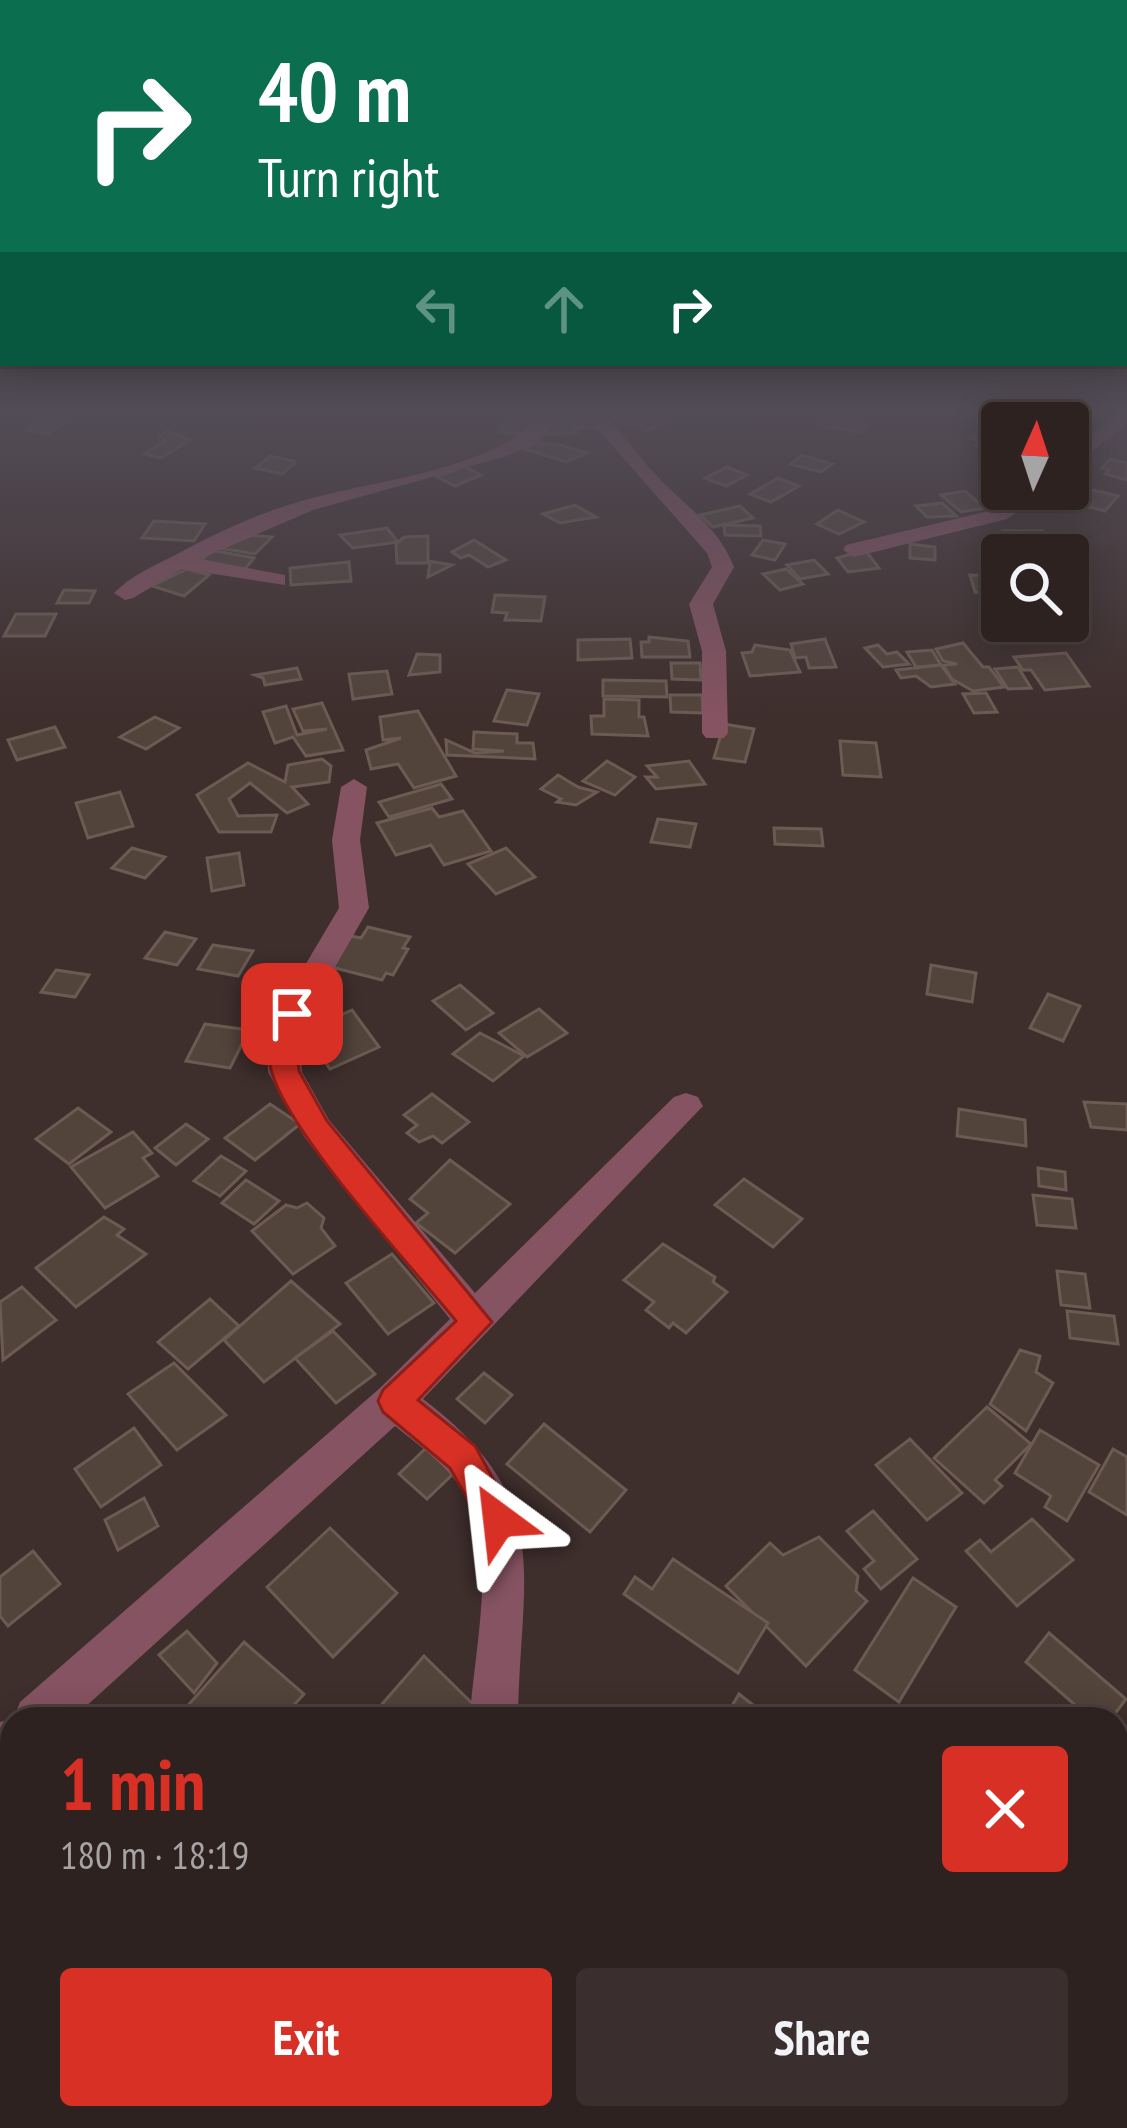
<!DOCTYPE html>
<html lang="en">
<head>
<meta charset="utf-8">
<style>
  :root { --surface:#2e2221; --page:#3a2f2e; --text:#f1f3f6; --muted:#a7a4a5; --line:#493f3f; --accent:#d93025 }
  body { margin:0; font-family:"PT Sans Narrow",sans-serif; background:var(--page); color:var(--text); height:100vh; display:flex; flex-direction:column; font-size:45px; white-space:nowrap }
  * { box-sizing:border-box; margin:0 }
  p { font-size:39px; color:var(--muted) }
  .icon { flex:none; width:66px; height:66px; fill:none; stroke:currentColor; stroke-width:2; stroke-linecap:round; stroke-linejoin:round }
  .map { position:relative; flex:1; overflow:hidden }
  .side { position:absolute; left:0px; top:1707px; width:1128px; height:423px; display:flex; flex-direction:column; background:var(--surface); border-radius:36px 36px 0 0; box-shadow:0 6px 30px #0003,0 0 0 3px var(--line) }
  .side>* { flex:none }
  .hud { position:absolute; left:0px; top:0px; width:1128px; height:366px; box-shadow:0 6px 30px #0003,0 0 0 3px var(--line); background:#0b6e4f; color:#fff; overflow:hidden }
  .needle { width:78px; rotate:3deg }
  .tools { position:absolute; left:981px; top:402px; display:grid; gap:24px }
  .tools a { display:grid; place-items:center; width:108px; height:108px; border-radius:12px; background:var(--surface); box-shadow:0 6px 30px #0003,0 0 0 3px var(--line); font-size:60px }
  .pin { position:absolute; display:grid; place-items:center; width:102px; height:102px; color:#fff; margin:-51px; border-radius:24px; box-shadow:0 6px 18px #0006 }
  .me { position:absolute; width:132px; margin:-66px; rotate:330deg; stroke-linejoin:round; filter:drop-shadow(0 0 9px #0008) }
  .turn { display:flex; align-items:center; gap:42px; height:252px; padding:0 60px; font-size:54px }
  .turn .icon { width:156px; height:156px; stroke-width:2.5 }
  .turn b { display:block; font-size:84px; line-height:102px }
  .lanes { display:flex; align-items:center; height:114px; padding:0 60px; background:#0003; justify-content:center; gap:60px; direction:ltr }
  .lanes .off { opacity:.35 }
  .round { display:grid; place-items:center; flex:none; width:126px; height:126px; border-radius:12px; background:var(--page) }
  .summary { display:flex; align-items:center; justify-content:space-between; height:204px; padding:0 60px }
  h1 { font-size:72px; font-weight:700; line-height:90px; color:var(--accent) }
  .primary-button { display:flex; gap:24px; margin-top:auto; padding:24px 60px }
  .primary-button a { flex:1; height:138px; border-radius:12px; background:var(--accent); color:#fff; font-size:48px; font-weight:700; line-height:138px; text-align:center }
  .primary-button a+a { background:var(--page); color:var(--text) }
  .map>svg:first-child { display:block }
  .building { fill:#52433b; stroke:#6b5b53; stroke-width:3 }
  .lines { fill:none; stroke-linecap:round; stroke-linejoin:round }
  .minor { fill:#855361; fill-rule:evenodd }
  .route { fill:#d93025; stroke:#8d1f18; stroke-width:3 }
</style>
</head>
<body>
<div class="map">
<svg width="1127" height="2128" viewBox="0 0 1127 2128">
  <rect width="100%" height="100%" fill="#3e2e2c"/>
  <g class="building">
    <polygon points="508,417 538,417 523,434 500,432"/>
    <polygon points="601,417 604,428 575,427 577,433 546,435 542,418"/>
    <polygon points="664,417 672,420 648,431 613,418"/>
    <polygon points="41,418 65,422 48,434 27,430"/>
    <polygon points="838,418 866,424 861,432 816,425"/>
    <polygon points="994,422 1002,425 1002,453 976,445 982,441 970,438"/>
    <polygon points="168,431 190,440 161,458 144,454 165,441 160,436"/>
    <polygon points="536,443 564,446 587,453 566,462 524,449"/>
    <polygon points="802,455 832,464 821,472 791,464"/>
    <polygon points="270,456 294,461 294,464 282,474 255,468"/>
    <polygon points="1110,459 1127,463 1127,480 1105,474 1109,470 1102,468"/>
    <polygon points="464,466 481,475 455,486 437,477"/>
    <polygon points="727,467 747,475 726,486 705,478"/>
    <polygon points="778,478 799,486 771,502 750,494"/>
    <polygon points="1089,489 1118,496 1105,511 1070,502"/>
    <polygon points="965,491 985,508 961,512 941,495"/>
    <polygon points="942,503 956,516 927,517 916,506"/>
    <polygon points="575,505 596,517 560,523 543,514"/>
    <polygon points="740,506 753,518 713,527 700,515"/>
    <polygon points="838,510 864,522 839,534 817,524"/>
    <polygon points="154,521 205,524 194,541 142,538"/>
    <polygon points="724,525 760,526 761,536 725,535"/>
    <polygon points="387,528 398,542 353,548 340,535"/>
    <polygon points="1003,531 1042,531 1057,542 1052,542 1055,549 1023,553 1019,545 1009,545"/>
    <polygon points="237,534 272,537 255,554 219,548"/>
    <polygon points="428,536 428,561 452,565 428,577 430,563 397,563 396,544 404,537"/>
    <polygon points="474,540 506,560 488,567 469,555 461,558 452,552"/>
    <polygon points="763,540 785,544 775,560 752,555"/>
    <polygon points="910,544 935,547 935,560 910,558"/>
    <polygon points="211,550 254,558 244,570 201,561"/>
    <polygon points="865,550 879,568 848,572 837,558"/>
    <polygon points="814,560 828,574 800,579 787,565"/>
    <polygon points="349,562 351,581 291,585 290,568"/>
    <polygon points="187,569 209,575 184,596 152,586"/>
    <polygon points="786,569 803,584 780,590 763,574"/>
    <polygon points="970,575 1002,576 1002,593 975,592"/>
    <polygon points="64,590 95,591 89,603 57,603"/>
    <polygon points="495,595 545,597 541,621 505,620 507,613 492,612"/>
    <polygon points="16,614 56,614 45,636 4,636"/>
    <polygon points="649,637 688,641 690,657 642,657 641,642 649,642"/>
    <polygon points="630,639 632,658 578,660 578,640"/>
    <polygon points="825,639 836,667 809,668 806,657 795,658 791,644"/>
    <polygon points="963,643 983,667 989,667 1004,687 973,691 952,679 943,665 957,664 943,661 936,649"/>
    <polygon points="755,645 790,650 800,672 750,676 742,653 752,652"/>
    <polygon points="878,645 887,654 897,652 909,664 883,667 865,648"/>
    <polygon points="932,650 941,665 916,667 907,652"/>
    <polygon points="1066,653 1089,686 1045,690 1031,670 1023,670 1014,657"/>
    <polygon points="417,654 440,655 440,672 409,675"/>
    <polygon points="671,663 700,663 701,680 672,679"/>
    <polygon points="941,665 955,684 931,687 916,676 901,678 896,670"/>
    <polygon points="1018,667 1031,688 1008,689 995,669"/>
    <polygon points="297,668 301,679 265,685 263,678 255,675"/>
    <polygon points="387,671 392,694 353,699 349,674"/>
    <polygon points="603,680 666,681 667,697 603,696"/>
    <polygon points="507,690 539,694 527,725 494,721"/>
    <polygon points="986,693 997,712 974,713 963,694"/>
    <polygon points="670,695 702,695 703,713 671,712"/>
    <polygon points="604,699 639,700 639,717 644,717 648,736 592,734 591,716 604,716"/>
    <polygon points="322,703 343,750 306,756 293,737 275,743 263,712 286,706 297,735 327,729 303,731 293,709"/>
    <polygon points="418,711 456,776 414,788 398,764 371,769 366,750 401,738 383,740 380,717"/>
    <polygon points="155,717 179,728 146,749 120,737"/>
    <polygon points="724,724 754,729 745,762 714,758"/>
    <polygon points="55,727 65,747 17,760 8,740"/>
    <polygon points="474,732 517,734 517,743 533,743 535,759 447,755 446,740 475,753 504,751 473,749"/>
    <polygon points="840,741 876,743 881,777 843,775"/>
    <polygon points="322,759 331,766 329,782 292,787 308,804 287,813 250,783 229,799 238,816 277,815 271,832 219,832 197,795 248,763 285,782 288,765"/>
    <polygon points="607,761 635,777 615,795 583,781"/>
    <polygon points="689,761 705,784 656,789 646,777 657,777 647,766"/>
    <polygon points="558,775 578,787 597,792 576,805 557,802 561,799 541,789"/>
    <polygon points="441,784 452,799 389,817 379,802"/>
    <polygon points="120,792 133,826 88,838 76,803"/>
    <polygon points="432,808 439,817 463,811 491,851 444,865 431,845 396,855 377,823"/>
    <polygon points="658,819 696,824 690,847 651,842"/>
    <polygon points="774,828 821,829 823,846 775,844"/>
    <polygon points="132,848 165,857 145,878 112,868"/>
    <polygon points="506,848 535,877 496,894 468,864"/>
    <polygon points="239,853 244,885 212,891 207,858"/>
    <polygon points="368,927 410,937 403,948 408,949 393,975 386,973 382,980 331,967 351,936 361,938"/>
    <polygon points="165,932 196,939 177,965 145,958"/>
    <polygon points="213,945 253,951 238,976 198,969"/>
    <polygon points="931,965 976,973 972,1002 927,994"/>
    <polygon points="56,970 89,975 75,997 41,992"/>
    <polygon points="460,985 493,1013 466,1030 433,1001"/>
    <polygon points="1048,994 1080,1006 1063,1041 1030,1028"/>
    <polygon points="539,1009 567,1033 527,1057 499,1033"/>
    <polygon points="352,1010 379,1047 330,1069 304,1031"/>
    <polygon points="205,1024 249,1030 230,1068 186,1061"/>
    <polygon points="480,1033 524,1056 493,1081 453,1054"/>
    <polygon points="432,1094 469,1122 442,1143 433,1136 419,1142 407,1133 417,1125 404,1115"/>
    <polygon points="1084,1102 1127,1104 1127,1130 1091,1127"/>
    <polygon points="270,1104 300,1124 255,1160 225,1138"/>
    <polygon points="78,1108 111,1132 69,1164 36,1139"/>
    <polygon points="959,1109 1025,1120 1026,1146 957,1136"/>
    <polygon points="186,1124 208,1139 176,1165 155,1148"/>
    <polygon points="133,1132 152,1153 143,1158 158,1176 105,1208 71,1167"/>
    <polygon points="221,1156 246,1171 220,1196 194,1181"/>
    <polygon points="450,1160 510,1204 455,1253 416,1223 428,1213 410,1199"/>
    <polygon points="1038,1168 1065,1172 1066,1190 1039,1186"/>
    <polygon points="744,1179 802,1219 773,1247 715,1205"/>
    <polygon points="246,1180 279,1201 254,1224 222,1203"/>
    <polygon points="1033,1195 1072,1199 1076,1228 1037,1225"/>
    <polygon points="307,1203 324,1218 321,1228 335,1246 293,1274 252,1231 286,1205 297,1208"/>
    <polygon points="104,1217 124,1229 117,1235 146,1254 76,1307 36,1268"/>
    <polygon points="663,1244 715,1277 713,1282 727,1292 686,1333 673,1323 669,1328 646,1310 654,1302 624,1280"/>
    <polygon points="392,1254 434,1303 388,1334 346,1283"/>
    <polygon points="1057,1271 1085,1274 1090,1308 1061,1305"/>
    <polygon points="291,1281 340,1324 264,1382 224,1340"/>
    <polygon points="22,1287 56,1320 3,1360 0,1302"/>
    <polygon points="210,1299 239,1326 188,1369 158,1342"/>
    <polygon points="1067,1311 1114,1316 1118,1344 1070,1338"/>
    <polygon points="333,1331 375,1374 336,1403 295,1358"/>
    <polygon points="1020,1350 1040,1356 1036,1372 1053,1383 1026,1431 990,1404"/>
    <polygon points="174,1363 226,1415 177,1450 128,1394"/>
    <polygon points="484,1373 512,1395 485,1423 457,1399"/>
    <polygon points="987,1407 1031,1444 995,1480 1002,1486 984,1503 934,1458"/>
    <polygon points="544,1424 626,1490 590,1532 507,1464"/>
    <polygon points="134,1428 161,1465 101,1507 75,1469"/>
    <polygon points="1040,1430 1099,1465 1067,1521 1045,1507 1051,1496 1015,1473"/>
    <polygon points="910,1439 962,1493 927,1520 876,1465"/>
    <polygon points="426,1448 454,1473 427,1499 399,1474"/>
    <polygon points="1113,1449 1127,1457 1127,1515 1089,1492"/>
    <polygon points="144,1498 158,1526 118,1550 105,1520"/>
    <polygon points="873,1511 917,1559 881,1589 864,1569 874,1561 847,1531"/>
    <polygon points="1032,1519 1073,1560 1017,1606 966,1551 980,1540 991,1552"/>
    <polygon points="330,1528 397,1593 333,1657 267,1587"/>
    <polygon points="819,1537 858,1576 856,1591 867,1601 806,1666 726,1586 770,1543 783,1555"/>
    <polygon points="33,1551 60,1584 8,1626 0,1616 0,1577"/>
    <polygon points="673,1559 768,1623 738,1673 624,1594 635,1577 652,1589"/>
    <polygon points="913,1578 956,1607 899,1702 855,1670"/>
    <polygon points="187,1631 217,1663 194,1693 159,1655"/>
    <polygon points="1049,1633 1126,1699 1111,1719 1091,1719 1026,1662"/>
    <polygon points="244,1642 304,1694 281,1719 176,1719"/>
    <polygon points="424,1656 487,1718 486,1719 369,1719"/>
    <polygon points="739,1694 771,1719 724,1719"/>
    <polygon points="12,1831 12,1956 0,1939 0,1843"/>
    <polygon points="1116,1939 1127,1942 1127,2039 1116,2036"/>
    <polygon points="609,2118 647,2118 644,2128 607,2128"/>
    <polygon points="737,2118 792,2118 818,2128 735,2128"/>
  </g>
  <g class="lines">
    <g class="minor">
      <path d="M541 417H562L537 442 507 456 313 510 200 559 285 575V585L182 569 133 598 125 600 114 593C130 576 156 565 177 554 218 532 261 512 305 500 382 478 481 473 541 417Z"/>
      <path d="M587 417H607C624 435 638 456 656 475 685 506 718 526 734 567L713 604 726 651 728 733 724 738H706L702 733V651L689 604 712 567 707 553Z"/>
      <polygon points="1112,417 1127,417 1127,424 1068,470 1068,454"/>
      <polygon points="1026,489 1050,489 1007,519 854,557 843,550 846,545 993,510"/>
      <path d="M354 779 367 787 360 840 369 908 308 1014 299 1043 302 1072 329 1120 475 1293 674 1097 686 1093 698 1097 703 1106 423 1399C557 1501 520 1572 518 1719H470C473 1656 498 1554 467 1498 451 1468 421 1447 395 1426L72 1719H12V1770L0 1775V1722L14 1718 20 1702 380 1388 450 1319 305 1138 268 1072 267 1043 276 1014 339 908 332 840 341 787Z"/>
      <polygon points="0,2037 12,2042 12,2118 65,2118 69,2128 11,2128 7,2118 11,2109 0,2105"/>
      <polygon points="999,2118 1079,2118 1083,2128 1003,2128"/>
    </g>
  </g>
  <linearGradient id="sky" x2="0" y2="1"><stop stop-color="#221918"/><stop offset="0.58" stop-color="#524c56"/><stop offset="1" stop-color="#524c56" stop-opacity="0"/></linearGradient>
  <rect width="1127" height="715" fill="url(#sky)"/>
  <path class="route" d="M292 1004 305 1014 296 1043 299 1071 327 1121 492 1322 418 1400 475 1446 516 1520 511 1532 499 1537 486 1532 450 1468 383 1412 378 1401 383 1390 456 1321C409 1263 289 1135 271 1070 266 1049 273 1026 283 1007Z"/>
</svg>
<div class="tools">
<a><svg class="needle" viewBox="-14 -14 28 28"><path d="M0-13l5 13h-10z" fill="#e53935"/><path d="M0 13l5-13h-10z" fill="#a7a4a5"/></svg></a>
<a><svg class="icon" aria-label="search" viewBox="0 0 24 24"><circle cx="10" cy="10" r="6"/><path d="M15 15l6 6"/></svg></a>
</div>
<div class="pin" style="left:292px;top:1014px;background:#d93025"><svg class="icon" aria-label="arrive" viewBox="0 0 24 24"><path d="M6 21V4h12l-3 4 3 4H6"/></svg></div>
<svg class="me" style="left:499px;top:1520px" viewBox="-20 -20 40 40"><path d="M0-17L14 15 0 8-14 15z" fill="#d93025" stroke="#fff" stroke-width="4"/></svg>
<div class="hud">
<div class="turn"><svg class="icon" aria-label="right" viewBox="0 0 24 24"><path d="M7 20v-9h11M14 6l5 5-5 5"/></svg><div><b>40 m</b>Turn right</div></div>
<div class="lanes"><svg class="icon off" aria-label="left" viewBox="0 0 24 24"><path d="M17 20v-9H6M10 6l-5 5 5 5"/></svg><svg class="icon off" aria-label="ahead" viewBox="0 0 24 24"><path d="M12 20V5M6 11l6-6 6 6"/></svg><svg class="icon" aria-label="right" viewBox="0 0 24 24"><path d="M7 20v-9h11M14 6l5 5-5 5"/></svg></div>
</div>
<section class="side">
<div class="summary"><div><h1>1 min</h1><p>180 m · 18:19</p></div><a class="round" style="background:#d93025;color:#fff"><svg class="icon" aria-label="close" viewBox="0 0 24 24"><path d="M6 6l12 12M18 6L6 18"/></svg></a></div>
<div class="primary-button"><a>Exit</a><a>Share</a></div>
</section>
</div>
</body>
</html>
